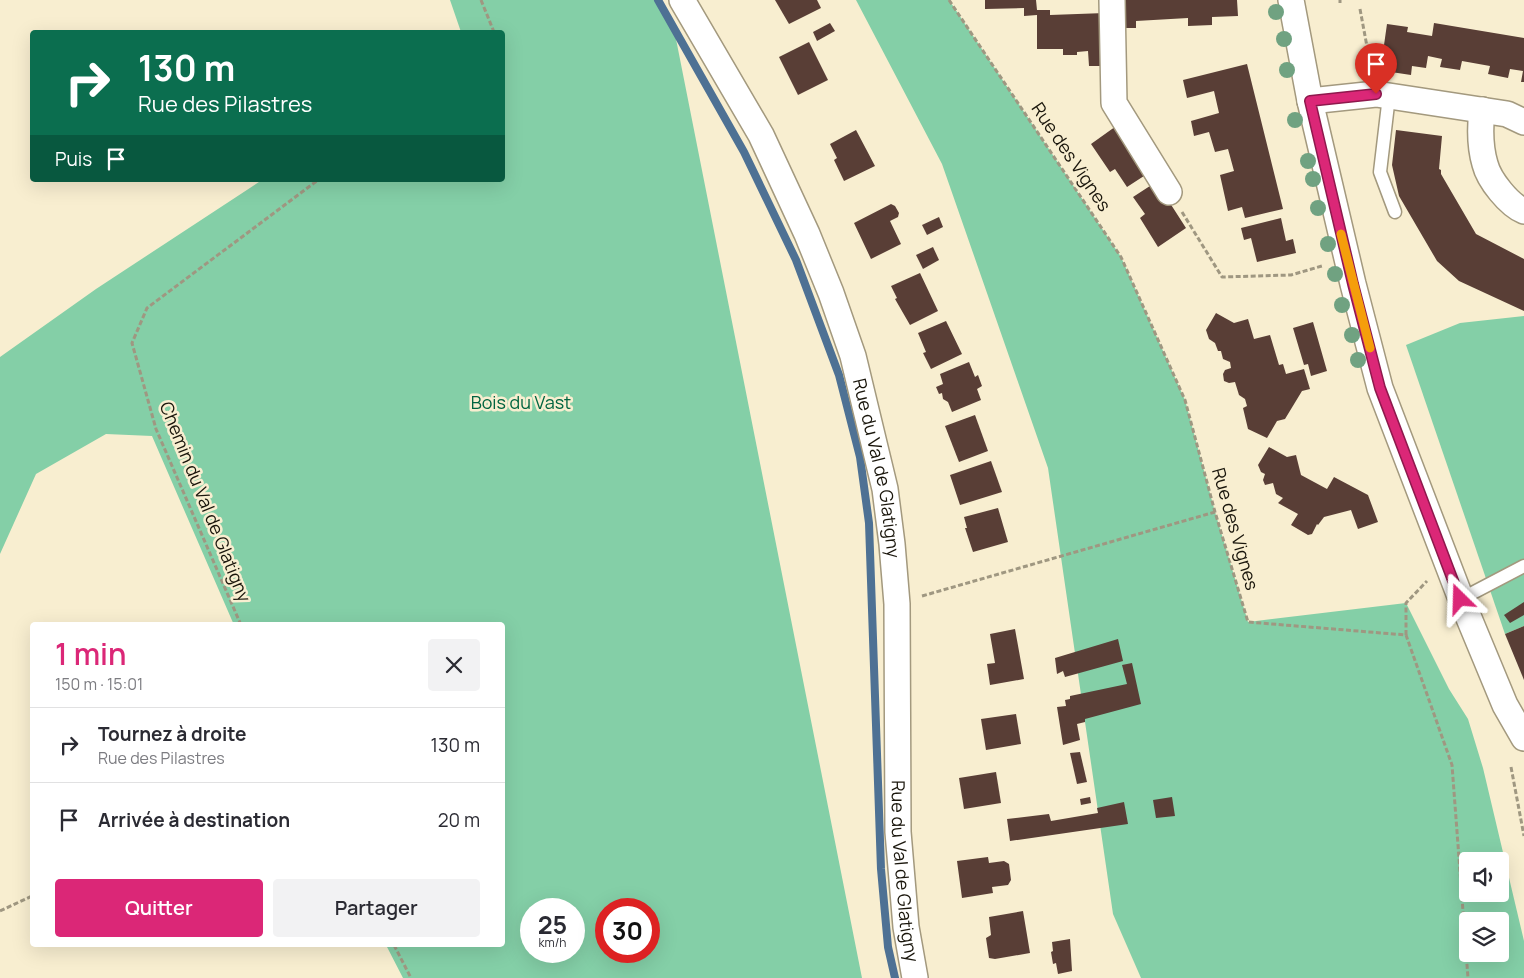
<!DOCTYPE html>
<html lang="fr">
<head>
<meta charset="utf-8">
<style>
  :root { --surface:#fff; --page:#f2f2f3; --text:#2b2b33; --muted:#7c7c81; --line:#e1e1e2; --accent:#db2777 }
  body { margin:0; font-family:Manrope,sans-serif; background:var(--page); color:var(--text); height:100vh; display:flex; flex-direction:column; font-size:19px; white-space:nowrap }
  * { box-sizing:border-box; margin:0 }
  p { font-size:16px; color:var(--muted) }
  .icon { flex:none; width:28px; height:28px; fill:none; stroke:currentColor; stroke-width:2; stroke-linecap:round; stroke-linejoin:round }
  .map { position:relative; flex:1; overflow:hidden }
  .sheet { position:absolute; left:30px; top:622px; width:475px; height:325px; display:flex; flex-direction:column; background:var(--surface); border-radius:5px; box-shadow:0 5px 20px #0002 }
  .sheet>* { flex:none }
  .top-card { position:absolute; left:30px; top:30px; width:475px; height:152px; border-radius:5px; box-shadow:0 5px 20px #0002; background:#0b6e4f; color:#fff; overflow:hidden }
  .controls { position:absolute; left:1459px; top:852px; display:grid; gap:10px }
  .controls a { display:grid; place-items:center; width:50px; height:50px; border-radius:5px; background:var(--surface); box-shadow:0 5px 20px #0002; font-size:25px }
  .speed { position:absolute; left:520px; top:898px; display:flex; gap:10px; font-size:25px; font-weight:700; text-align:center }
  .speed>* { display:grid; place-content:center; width:65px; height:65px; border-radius:50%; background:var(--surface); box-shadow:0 5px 20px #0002; line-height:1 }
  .speed small { font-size:12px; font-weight:400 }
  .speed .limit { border:8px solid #d22; background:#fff; color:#111 }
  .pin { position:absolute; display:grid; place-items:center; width:42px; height:42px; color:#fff; margin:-51px -21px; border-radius:50% 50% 50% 0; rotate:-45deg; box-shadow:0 0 5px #0007 }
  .pin .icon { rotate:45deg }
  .me { position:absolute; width:55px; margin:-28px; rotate:338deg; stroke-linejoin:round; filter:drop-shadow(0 0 4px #0008) }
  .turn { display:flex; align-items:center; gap:18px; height:105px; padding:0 25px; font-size:22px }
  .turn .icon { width:65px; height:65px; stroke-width:2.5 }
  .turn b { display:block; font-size:35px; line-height:42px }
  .then { display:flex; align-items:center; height:48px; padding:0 25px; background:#0003; gap:10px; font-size:19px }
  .round { display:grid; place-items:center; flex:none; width:52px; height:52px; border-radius:5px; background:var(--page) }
  .summary { display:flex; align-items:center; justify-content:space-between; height:85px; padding:0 25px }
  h1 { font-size:30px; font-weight:600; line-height:38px; color:var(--accent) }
  .cta { display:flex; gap:10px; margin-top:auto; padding:10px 25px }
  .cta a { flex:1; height:58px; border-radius:5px; background:var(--accent); color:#fff; font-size:20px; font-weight:600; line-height:58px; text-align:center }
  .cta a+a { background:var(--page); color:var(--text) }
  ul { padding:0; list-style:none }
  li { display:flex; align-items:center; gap:15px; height:75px; padding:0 25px; border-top:1px solid var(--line) }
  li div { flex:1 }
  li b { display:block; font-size:19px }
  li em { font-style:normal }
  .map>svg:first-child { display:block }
  .green { fill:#84cfa7; fill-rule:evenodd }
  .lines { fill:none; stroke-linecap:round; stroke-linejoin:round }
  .stream { stroke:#4e7194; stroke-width:8 }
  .building { fill:#593e36 }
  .service-casing { stroke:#a3997e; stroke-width:15 }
  .minor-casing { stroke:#a3997e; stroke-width:28 }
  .path { stroke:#9f9781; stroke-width:3; stroke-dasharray:5 2.5; stroke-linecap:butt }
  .service { stroke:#fff; stroke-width:12 }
  .minor { stroke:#fff; stroke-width:25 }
  .tree { fill:#70a281 }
  .route-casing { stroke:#8e194d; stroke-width:12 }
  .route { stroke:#db2777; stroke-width:9 }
  .slow { stroke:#f59e0b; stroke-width:9 }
  .labels { text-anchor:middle; stroke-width:5; stroke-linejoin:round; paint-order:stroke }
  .street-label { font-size:18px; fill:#19150b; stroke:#f8eed0 }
  .park-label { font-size:18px; fill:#006440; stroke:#f8eed0 }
</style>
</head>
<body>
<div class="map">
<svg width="1524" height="978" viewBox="0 0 1524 978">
  <rect width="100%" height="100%" fill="#f8eed0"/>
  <g class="green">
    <path d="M450 0H658L675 34 862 978H403L386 945H502V625H234L152 436 106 434 36 474 0 554V357L96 289 262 180H502V32H461ZM531 909H574V951H531ZM606 909H649V951H606Z"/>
    <path d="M856 0H949L1121 257 1185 400 1215 512 1248 622 1406 603 1449 689 1468 719 1483 768 1524 941V978H1141L1113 914 1048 468 942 164ZM1468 861H1500V894H1468ZM1468 921H1500V954H1468Z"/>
    <polygon points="1524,316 1524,626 1505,634 1406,345 1460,323"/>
  </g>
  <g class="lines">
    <polyline class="stream" points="658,0 744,152 796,260 839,375 860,457 869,523 881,869 888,947 895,978"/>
  </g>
  <g class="building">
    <polygon points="775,0 817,0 821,8 789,24"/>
    <polygon points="985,0 1036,0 1037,10 1050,10 1050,15 1105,13 1107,66 1089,66 1088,51 1077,52 1077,55 1063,55 1063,49 1037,49 1037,15 1024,16 1024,8 985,9"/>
    <polygon points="1124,0 1237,0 1238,16 1212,17 1212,25 1188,26 1188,18 1136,21 1136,28 1125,28"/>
    <polygon points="830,23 835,31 817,41 813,32"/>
    <polygon points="1434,23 1524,38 1524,82 1521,82 1523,71 1510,69 1508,78 1488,74 1490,66 1462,61 1460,70 1440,67 1442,59 1428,56 1426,68 1412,66 1411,75 1391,72 1392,67 1381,66 1387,24 1408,27 1407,32 1432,36"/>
    <polygon points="809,42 828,80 798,95 779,57"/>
    <polygon points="1247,64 1283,209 1245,218 1242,207 1228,211 1220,175 1234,171 1228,149 1215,152 1209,132 1194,136 1191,121 1219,113 1214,91 1187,98 1183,80"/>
    <polygon points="1119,124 1147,174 1127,187 1115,169 1110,172 1091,144"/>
    <polygon points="856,130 875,166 844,181 834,160 837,158 830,144"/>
    <polygon points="1396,130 1442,136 1439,169 1441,170 1441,174 1476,234 1524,259 1524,311 1459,281 1437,261 1399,196 1392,165"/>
    <polygon points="1153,184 1168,200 1186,228 1158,247 1140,218 1145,214 1133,197"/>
    <polygon points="891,204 895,206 899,213 898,217 890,221 901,244 871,259 854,223"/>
    <polygon points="939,217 943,227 927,235 922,225"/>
    <polygon points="1281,218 1286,241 1293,239 1296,253 1257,262 1251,238 1244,240 1241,228"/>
    <polygon points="933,247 939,260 923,269 916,255"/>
    <polygon points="920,273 938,311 910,325 895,299 897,298 891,286"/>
    <polygon points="1216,313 1234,323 1248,319 1254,339 1270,335 1279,365 1283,364 1286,374 1304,369 1310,389 1302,391 1285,419 1277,421 1267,438 1248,429 1243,408 1247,406 1245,399 1239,395 1235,382 1229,383 1224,381 1223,374 1225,370 1231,368 1230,362 1223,359 1221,351 1218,351 1215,343 1209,339 1206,330"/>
    <polygon points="946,321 962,354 931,369 923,353 926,352 918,333"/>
    <polygon points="1313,322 1327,371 1311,376 1308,364 1304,365 1293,328"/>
    <polygon points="969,362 975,377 978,375 982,386 977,389 981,400 952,412 948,402 943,399 942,393 939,394 936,387 943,384 940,374"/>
    <polygon points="975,415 988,451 959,462 945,426"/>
    <polygon points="1269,447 1287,457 1296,455 1301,475 1327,489 1334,477 1368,495 1378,522 1358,529 1351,510 1324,517 1318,525 1317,524 1312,534 1308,535 1291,525 1298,514 1278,503 1283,498 1276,494 1273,483 1265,485 1263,480 1265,474 1261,472 1258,465"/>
    <polygon points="991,461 1002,492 960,505 950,475"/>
    <polygon points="998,508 1008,542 973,552 965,528 967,528 964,517"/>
    <polygon points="1524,602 1524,615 1510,623 1504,615"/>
    <polygon points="1524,626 1524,680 1505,634"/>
    <polygon points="1015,629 1024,679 990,685 987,664 995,663 990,634"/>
    <polygon points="1118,639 1123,661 1065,677 1063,671 1057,674 1055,658"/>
    <polygon points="1132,663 1141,704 1085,719 1085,722 1077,724 1080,740 1063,745 1057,707 1066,706 1065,700 1070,699 1070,696 1127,684 1122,665"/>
    <polygon points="1016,714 1021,744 986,750 981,719"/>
    <polygon points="1080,752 1087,782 1077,784 1070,753"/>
    <polygon points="996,772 1001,803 964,809 959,778"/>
    <polygon points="1090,797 1091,803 1081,805 1080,799"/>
    <polygon points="1172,797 1175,816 1156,818 1153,800"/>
    <polygon points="1124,802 1128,824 1010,841 1007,819 1049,814 1051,821 1098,813 1097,808"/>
    <polygon points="988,857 989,863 1004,861 1009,864 1011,880 1008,885 992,887 993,893 962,898 957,861"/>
    <polygon points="1023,911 1030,953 995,959 989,958 986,938 991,935 989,917"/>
    <polygon points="1070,939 1072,971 1058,974 1056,963 1053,964 1051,952 1053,951 1052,942"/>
  </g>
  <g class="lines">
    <g class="service-casing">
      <g id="service">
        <polyline points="1389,96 1380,172 1395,212"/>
        <polyline points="1461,599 1524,566"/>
      </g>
    </g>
    <g class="minor-casing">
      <g id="minor">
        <path id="s1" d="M682 0 761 135 807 234 831 293 853 356 885 489 892 544 897 604 898 832 906 927 915 978"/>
        <polyline points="1112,0 1114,103 1169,192"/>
        <polyline points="1291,0 1310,101 1353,284 1380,388 1461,599 1505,705 1524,738"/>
        <polyline points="1310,101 1376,94 1507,114 1524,122"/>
        <path d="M1482 110C1480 127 1480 147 1485 164 1489 180 1509 205 1524 211"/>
      </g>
    </g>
    <g class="path">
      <polyline points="481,0 494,32"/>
      <polyline points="949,0 1121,257 1185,400 1215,512 1248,622 1406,635 1452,765 1468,978"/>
      <polyline points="1340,3 1340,0"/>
      <polyline points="1360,9 1371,68"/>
      <polyline points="1182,212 1222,277 1291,275 1322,266"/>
      <polyline points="922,596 1215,512"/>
      <polyline points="241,625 156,429 132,343 147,308 318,180"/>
      <polyline points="1406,635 1406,603 1427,581"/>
      <polyline points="1511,767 1524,836"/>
      <polyline points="0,911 32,896"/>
      <polyline points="394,945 411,978"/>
    </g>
    <use href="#service" class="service"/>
    <use href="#minor" class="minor"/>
  </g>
  <g class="tree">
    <circle cx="1276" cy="12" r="8"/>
    <circle cx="1284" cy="39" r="8"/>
    <circle cx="1287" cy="70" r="8"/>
    <circle cx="1295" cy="120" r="8"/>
    <circle cx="1308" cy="161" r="8"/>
    <circle cx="1313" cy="179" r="8"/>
    <circle cx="1318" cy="208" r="8"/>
    <circle cx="1328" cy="244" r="8"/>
    <circle cx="1335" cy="274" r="8"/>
    <circle cx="1342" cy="305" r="8"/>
    <circle cx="1352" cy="335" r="8"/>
    <circle cx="1358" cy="360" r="8"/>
  </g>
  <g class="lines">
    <g class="route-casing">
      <polyline id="route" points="1376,94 1310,101 1353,284 1380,388 1460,599"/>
    </g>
    <use href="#route" class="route"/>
    <polyline class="slow" points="1341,234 1370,348"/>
  </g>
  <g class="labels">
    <g class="street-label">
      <text transform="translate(1071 157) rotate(56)" y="6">Rue des Vignes</text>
      <text dy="6" stroke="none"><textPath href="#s1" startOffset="511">Rue du Val de Glatigny</textPath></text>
      <text transform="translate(205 502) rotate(68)" y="6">Chemin du Val de Glatigny</text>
      <text transform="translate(1235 529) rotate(74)" y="6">Rue des Vignes</text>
      <text dy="6" stroke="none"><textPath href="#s1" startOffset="916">Rue du Val de Glatigny</textPath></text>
    </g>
    <g class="park-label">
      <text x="521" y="409">Bois du Vast</text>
    </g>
  </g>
</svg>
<div class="controls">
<a><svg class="icon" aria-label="sound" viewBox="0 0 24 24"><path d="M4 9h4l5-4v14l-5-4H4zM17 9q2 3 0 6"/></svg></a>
<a><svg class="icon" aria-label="layers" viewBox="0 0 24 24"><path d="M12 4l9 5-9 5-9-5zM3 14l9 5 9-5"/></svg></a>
</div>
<div class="speed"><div>25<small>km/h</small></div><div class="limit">30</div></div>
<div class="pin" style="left:1376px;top:94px;background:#d93025"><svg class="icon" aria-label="arrive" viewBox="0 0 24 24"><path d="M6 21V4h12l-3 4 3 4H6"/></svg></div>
<svg class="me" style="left:1460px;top:599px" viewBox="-20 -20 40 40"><path d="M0-17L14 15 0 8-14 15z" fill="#db2777" stroke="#fff" stroke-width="4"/></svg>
<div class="top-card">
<div class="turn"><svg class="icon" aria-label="right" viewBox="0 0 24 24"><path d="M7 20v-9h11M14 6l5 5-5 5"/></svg><div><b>130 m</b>Rue des Pilastres</div></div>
<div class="then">Puis<svg class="icon" aria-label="arrive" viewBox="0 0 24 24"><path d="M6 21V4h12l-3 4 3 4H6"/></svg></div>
</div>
<section class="sheet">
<div class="summary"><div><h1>1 min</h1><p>150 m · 15:01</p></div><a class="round"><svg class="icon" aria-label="close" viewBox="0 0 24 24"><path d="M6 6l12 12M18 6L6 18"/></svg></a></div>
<ul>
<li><svg class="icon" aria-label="right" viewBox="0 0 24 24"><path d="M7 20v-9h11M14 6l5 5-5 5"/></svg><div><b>Tournez à droite</b><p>Rue des Pilastres</p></div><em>130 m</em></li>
<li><svg class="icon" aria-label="arrive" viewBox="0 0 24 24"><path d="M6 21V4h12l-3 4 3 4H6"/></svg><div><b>Arrivée à destination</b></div><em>20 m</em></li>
</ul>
<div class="cta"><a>Quitter</a><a>Partager</a></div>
</section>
</div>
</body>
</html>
